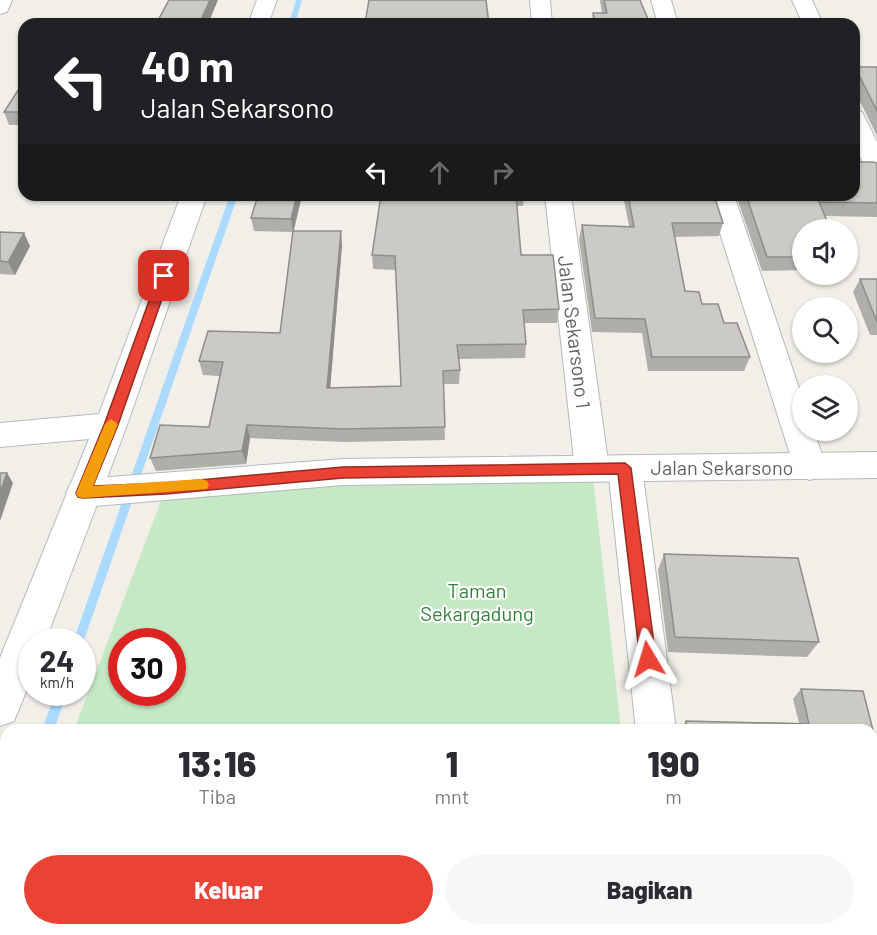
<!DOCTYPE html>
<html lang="id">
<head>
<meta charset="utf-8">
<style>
  :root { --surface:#fff; --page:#f7f7f7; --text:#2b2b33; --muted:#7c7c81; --accent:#ea4335 }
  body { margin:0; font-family:Barlow,sans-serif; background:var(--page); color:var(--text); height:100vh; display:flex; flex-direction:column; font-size:22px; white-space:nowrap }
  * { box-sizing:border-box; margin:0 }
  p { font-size:20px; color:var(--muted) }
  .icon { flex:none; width:33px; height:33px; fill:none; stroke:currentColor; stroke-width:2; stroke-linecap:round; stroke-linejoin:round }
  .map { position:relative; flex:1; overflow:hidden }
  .panel { position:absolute; left:0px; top:724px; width:878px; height:212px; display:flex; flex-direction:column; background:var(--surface); border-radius:18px 18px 0 0; box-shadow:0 2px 4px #0004 }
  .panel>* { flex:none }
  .guide { position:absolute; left:18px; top:18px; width:842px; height:183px; border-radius:18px; box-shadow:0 2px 4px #0004; background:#202124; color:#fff; overflow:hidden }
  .fabs { position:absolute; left:792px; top:219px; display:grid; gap:12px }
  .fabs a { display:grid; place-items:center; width:66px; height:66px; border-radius:50%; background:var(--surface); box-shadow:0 2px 4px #0004; font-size:30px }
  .speed { position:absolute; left:18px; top:628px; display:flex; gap:12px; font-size:30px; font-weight:700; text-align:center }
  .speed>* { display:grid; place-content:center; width:78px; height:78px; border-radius:50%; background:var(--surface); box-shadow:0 2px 4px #0004; line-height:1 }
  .speed small { font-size:15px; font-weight:400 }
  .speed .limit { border:9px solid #d22; background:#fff; color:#111 }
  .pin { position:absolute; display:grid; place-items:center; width:51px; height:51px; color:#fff; margin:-26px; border-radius:12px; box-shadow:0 3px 9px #0006 }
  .me { position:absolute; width:66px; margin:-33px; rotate:353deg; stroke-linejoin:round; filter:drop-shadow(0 0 4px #0008) }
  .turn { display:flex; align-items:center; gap:21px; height:126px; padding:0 24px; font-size:27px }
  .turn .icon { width:78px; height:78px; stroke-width:2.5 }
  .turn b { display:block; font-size:42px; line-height:51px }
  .lanes { display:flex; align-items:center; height:57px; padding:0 24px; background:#0003; justify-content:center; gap:30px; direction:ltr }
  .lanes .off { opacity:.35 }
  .eta { display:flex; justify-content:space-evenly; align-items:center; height:102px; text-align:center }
  .eta b { font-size:36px; font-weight:800; line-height:42px }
  .cta { display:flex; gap:12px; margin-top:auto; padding:12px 24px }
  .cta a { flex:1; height:69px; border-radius:36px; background:var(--accent); color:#fff; font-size:24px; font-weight:800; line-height:69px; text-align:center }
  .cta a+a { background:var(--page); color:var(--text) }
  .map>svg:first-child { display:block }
  .green { fill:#c5e8c5; fill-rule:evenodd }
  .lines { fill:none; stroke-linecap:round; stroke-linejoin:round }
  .stream { fill:#aadaff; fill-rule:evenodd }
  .minor-casing { stroke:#b5b8bc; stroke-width:2 }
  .tertiary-casing { stroke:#b5b8bc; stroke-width:2 }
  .secondary-casing { stroke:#b6babf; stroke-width:2 }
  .minor { fill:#fff; fill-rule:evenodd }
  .tertiary { fill:#fff; fill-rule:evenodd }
  .secondary { fill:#fff; fill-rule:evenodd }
  .wall { fill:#afaea9 }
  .shaded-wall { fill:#8f8d8a }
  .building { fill:#cccac5; stroke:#8f8d8a; stroke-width:1.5 }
  .route { fill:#ea4335; stroke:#982c22; stroke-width:1.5 }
  .slow { fill:#f59e0b }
  .labels { text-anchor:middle; stroke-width:4.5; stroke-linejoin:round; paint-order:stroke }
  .street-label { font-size:20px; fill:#5f6368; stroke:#fff }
  .park-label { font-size:20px; fill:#348238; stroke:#fff }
</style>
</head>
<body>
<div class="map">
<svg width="877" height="935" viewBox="0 0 877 935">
  <rect width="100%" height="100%" fill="#f1efe8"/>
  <g class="green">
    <path d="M592 469 621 730H74L166 488ZM122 642H172V693H122Z"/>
    <polygon points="6,909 6,930 662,930 666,935 0,935 0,925"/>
  </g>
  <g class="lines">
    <g class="stream">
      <polygon points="296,0 302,0 295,24 289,24"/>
      <polygon points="230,195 238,195 82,646 82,642 73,642"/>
      <polygon points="55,693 67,693 54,730 42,730"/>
      <polygon points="6,844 6,872 5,874 0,876 0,849 1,846"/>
    </g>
    <g class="minor-casing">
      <g id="minor">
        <polygon points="0,0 12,0 7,12 0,14"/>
        <polygon points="530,0 550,0 552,24 532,24"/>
        <polygon points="651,0 671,0 678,24 658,24"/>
        <polygon points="792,0 812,0 823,24 803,24"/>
        <polygon points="854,110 862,112 877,142 877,176 868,174 854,143"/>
        <polygon points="545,195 571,195 609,469 604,478 592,482 580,478 575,469"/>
        <polygon points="708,195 734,195 802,397 802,430 814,430 826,467 822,476 810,480 798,476 794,467"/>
        <polygon points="625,455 637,459 642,468 676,730 636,730 608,468 613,459"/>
        <rect x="658" y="930" width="46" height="5"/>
      </g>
    </g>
    <g class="tertiary-casing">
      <polygon id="tertiary" points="877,452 877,478 343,485 83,507 71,503 66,493 71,483 83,479 343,459"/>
    </g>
    <g class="secondary-casing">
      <g id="secondary">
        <polygon points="257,0 277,0 268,24 248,24"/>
        <polygon points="181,195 207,195 127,425 45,642 32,642 32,677 14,721 0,726 0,658 89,439 0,447 0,423 99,414"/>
      </g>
    </g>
    <use href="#minor" class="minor"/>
    <use href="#tertiary" class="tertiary"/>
    <use href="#secondary" class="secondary"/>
  </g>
  <g class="wall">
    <polygon points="600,0 640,0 650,24 602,13"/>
    <polygon points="593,13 595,24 592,24"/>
    <polygon points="855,67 877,67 877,136 854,89 854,70"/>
    <polygon points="24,81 24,125 9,125 4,112"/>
    <polygon points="877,163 877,217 825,216 802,230 802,270 762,271 736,195 854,195"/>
    <polygon points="258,195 302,195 294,231 342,245 330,388 401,386 396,270 373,269 372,255 381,195 524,195 523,206 517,206 521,255 559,309 557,323 524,323 526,344 525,358 458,359 460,370 459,384 443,384 445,440 345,442 250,438 246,464 156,471 150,458 209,427 220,376 203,375 199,361 280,333 293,232 254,231 251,218"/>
    <polygon points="623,195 714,195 723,223 719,236 675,237 685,291 702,304 724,323 750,357 744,371 648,371 642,333 592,332 579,239 582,225 629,226"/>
    <polygon points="0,232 30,246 15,275 0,274"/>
    <polygon points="860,279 877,279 877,335 870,335 853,292"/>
    <polygon points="664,554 819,642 807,657 668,652 658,570"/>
    <polygon points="801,689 863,691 875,738 877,738 877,785 872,785 872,730 680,730 686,721 799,723 793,699"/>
  </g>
  <g class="shaded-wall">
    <polygon points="210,0 218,0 208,24 199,24"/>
    <polygon points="297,195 302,195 293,232 291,219"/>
    <polygon points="341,231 342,245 329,402 327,388"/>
    <polygon points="24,233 30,246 15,275 8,262"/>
    <polygon points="247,425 250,438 246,464 242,451"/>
    <polygon points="7,473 13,483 0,521 0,492"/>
  </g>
  <g class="building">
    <polygon points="169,0 210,0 199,24 156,24"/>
    <polygon points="369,0 486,0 489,24 365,24"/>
    <polygon points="604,0 640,0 650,24 595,24 593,13 607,13"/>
    <polygon points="855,67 877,67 877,111"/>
    <polygon points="24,81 24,112 4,112"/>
    <polygon points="854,162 873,162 877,163 877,203 819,202 831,230 802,230 802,257 767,257 746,195 854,195"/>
    <polygon points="258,195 297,195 291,219 251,218"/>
    <polygon points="381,195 516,195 521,255 553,255 559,309 523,310 526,344 457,345 460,370 443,371 445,427 343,429 247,425 242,451 150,458 160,425 209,427 223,362 199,361 208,331 280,333 293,231 341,231 327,388 401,386 395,256 372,255"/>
    <polygon points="628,195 714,195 723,223 672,223 685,291 699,292 702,304 718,304 724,323 737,323 750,357 652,357 645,319 595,318 582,225 634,227"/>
    <polygon points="0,232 24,233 8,262 0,261"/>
    <polygon points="860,279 877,279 877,322"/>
    <polygon points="0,473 7,473 0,492"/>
    <polygon points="664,554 798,558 819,642 675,637"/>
    <polygon points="801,689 863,691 875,738 877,738 877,777 872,777 872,730 687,730 686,721 809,724"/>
  </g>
  <polygon class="route" points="164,272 170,276 118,425 93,486 166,483 343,467 625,463 631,468 656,659 653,664 648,667 642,664 640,659 618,474 343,478 166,494 83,498 78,497 76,493 104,425 158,276"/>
  <polygon class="slow" points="111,419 118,424 93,486 202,479 207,481 209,485 207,489 83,498 78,497 76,493 105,424"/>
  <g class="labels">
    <g class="street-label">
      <text transform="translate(574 332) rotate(83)" y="7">Jalan Sekarsono 1</text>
      <text x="722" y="475">Jalan Sekarsono</text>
    </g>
    <g class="park-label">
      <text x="477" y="598">Taman<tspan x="477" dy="23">Sekargadung</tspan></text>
    </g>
  </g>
</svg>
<div class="fabs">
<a><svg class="icon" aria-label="sound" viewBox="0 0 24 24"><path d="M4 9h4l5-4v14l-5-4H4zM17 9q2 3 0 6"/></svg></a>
<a><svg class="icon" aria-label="search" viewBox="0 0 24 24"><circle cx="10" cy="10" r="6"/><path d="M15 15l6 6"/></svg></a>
<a><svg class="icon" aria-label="layers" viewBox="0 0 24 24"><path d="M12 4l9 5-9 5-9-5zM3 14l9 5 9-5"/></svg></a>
</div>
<div class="speed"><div>24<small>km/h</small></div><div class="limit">30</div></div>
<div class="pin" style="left:164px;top:276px;background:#d93025"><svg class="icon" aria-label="arrive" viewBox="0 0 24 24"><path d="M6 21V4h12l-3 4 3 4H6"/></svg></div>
<svg class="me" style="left:648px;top:659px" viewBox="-20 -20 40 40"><path d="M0-17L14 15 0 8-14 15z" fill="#ea4335" stroke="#fff" stroke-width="4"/></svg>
<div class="guide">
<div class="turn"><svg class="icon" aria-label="left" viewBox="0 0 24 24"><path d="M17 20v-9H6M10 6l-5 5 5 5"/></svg><div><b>40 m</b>Jalan Sekarsono</div></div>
<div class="lanes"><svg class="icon" aria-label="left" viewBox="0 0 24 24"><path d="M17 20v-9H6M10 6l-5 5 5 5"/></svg><svg class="icon off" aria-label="ahead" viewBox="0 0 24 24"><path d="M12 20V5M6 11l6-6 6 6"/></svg><svg class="icon off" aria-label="right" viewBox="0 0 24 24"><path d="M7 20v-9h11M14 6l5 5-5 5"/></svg></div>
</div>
<section class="panel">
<div class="eta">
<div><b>13:16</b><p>Tiba</p></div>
<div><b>1</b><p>mnt</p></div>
<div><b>190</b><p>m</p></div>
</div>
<div class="cta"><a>Keluar</a><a>Bagikan</a></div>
</section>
</div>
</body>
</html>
